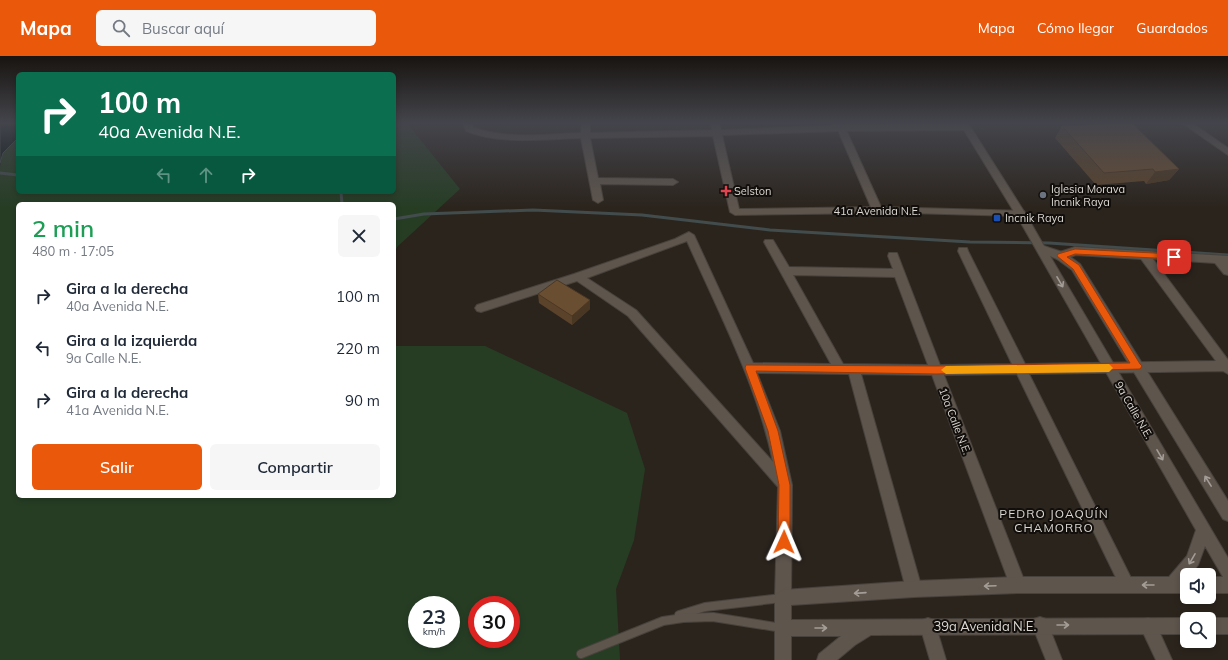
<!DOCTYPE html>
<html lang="es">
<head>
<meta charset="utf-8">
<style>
  :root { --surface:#fff; --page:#f6f6f7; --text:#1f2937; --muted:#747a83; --accent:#ea580c }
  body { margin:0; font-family:Mulish,sans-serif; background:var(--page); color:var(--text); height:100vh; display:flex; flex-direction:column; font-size:15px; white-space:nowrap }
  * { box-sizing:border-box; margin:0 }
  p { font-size:13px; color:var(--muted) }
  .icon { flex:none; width:22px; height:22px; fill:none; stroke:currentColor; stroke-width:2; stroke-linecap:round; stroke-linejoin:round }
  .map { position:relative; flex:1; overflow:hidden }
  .panel { position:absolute; left:16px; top:146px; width:380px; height:296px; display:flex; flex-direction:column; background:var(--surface); border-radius:6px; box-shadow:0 2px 6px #0003 }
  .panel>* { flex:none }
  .hud { position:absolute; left:16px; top:16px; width:380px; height:122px; border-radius:6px; box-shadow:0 2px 6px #0003; background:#0b6e4f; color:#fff; overflow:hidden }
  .tools { position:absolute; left:1180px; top:512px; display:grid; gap:8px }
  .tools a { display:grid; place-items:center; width:36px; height:36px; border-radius:6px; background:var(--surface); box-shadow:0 2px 6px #0003; font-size:20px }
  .speed { position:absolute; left:408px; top:540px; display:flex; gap:8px; font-size:20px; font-weight:700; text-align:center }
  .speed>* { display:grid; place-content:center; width:52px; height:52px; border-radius:50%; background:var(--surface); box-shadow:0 2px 6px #0003; line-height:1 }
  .speed small { font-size:10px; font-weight:400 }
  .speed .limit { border:6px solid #d22; background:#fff; color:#111 }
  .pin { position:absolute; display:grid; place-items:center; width:34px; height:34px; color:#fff; margin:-17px; border-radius:8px; box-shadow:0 2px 6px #0006 }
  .me { position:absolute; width:44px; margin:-22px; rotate:1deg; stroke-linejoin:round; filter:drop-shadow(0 0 3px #0008) }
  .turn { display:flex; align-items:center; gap:14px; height:84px; padding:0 16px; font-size:18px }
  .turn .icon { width:52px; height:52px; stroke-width:2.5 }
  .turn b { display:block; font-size:28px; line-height:34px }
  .lanes { display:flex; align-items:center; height:38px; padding:0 16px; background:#0003; justify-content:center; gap:20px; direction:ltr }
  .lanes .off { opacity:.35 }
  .round { display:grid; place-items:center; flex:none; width:42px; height:42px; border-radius:6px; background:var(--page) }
  .summary { display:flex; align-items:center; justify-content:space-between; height:68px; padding:0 16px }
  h1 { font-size:24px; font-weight:600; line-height:30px; color:#1e9e55 }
  .action { display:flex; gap:8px; margin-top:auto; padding:8px 16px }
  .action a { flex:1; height:46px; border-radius:6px; background:var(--accent); color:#fff; font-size:16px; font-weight:600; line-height:46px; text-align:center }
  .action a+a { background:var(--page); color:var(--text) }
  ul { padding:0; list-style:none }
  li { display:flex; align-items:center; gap:12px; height:52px; padding:0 16px }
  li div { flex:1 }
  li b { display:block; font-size:15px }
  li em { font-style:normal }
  header { display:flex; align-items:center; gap:24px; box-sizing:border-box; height:56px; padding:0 20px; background:var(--accent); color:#fff }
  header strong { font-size:19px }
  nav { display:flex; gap:22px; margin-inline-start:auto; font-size:14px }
  .search { width:280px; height:36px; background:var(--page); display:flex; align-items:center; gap:10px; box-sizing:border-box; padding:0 14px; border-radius:6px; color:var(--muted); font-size:15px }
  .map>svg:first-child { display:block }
  .green { fill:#263d24; fill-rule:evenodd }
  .water { fill:#001013; stroke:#424c4d }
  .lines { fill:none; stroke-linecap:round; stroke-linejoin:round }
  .stream { stroke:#424c4d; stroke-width:3 }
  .service-casing { stroke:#48423c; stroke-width:10 }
  .minor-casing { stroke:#48423c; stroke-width:2 }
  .tertiary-casing { stroke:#48423c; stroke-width:2 }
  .service { stroke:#5e554d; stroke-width:8 }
  .minor { fill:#5e554d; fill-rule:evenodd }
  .tertiary { fill:#5e554d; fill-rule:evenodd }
  .wall { fill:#5b432b }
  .shaded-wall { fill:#4a3723 }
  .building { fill:#6a4e32; stroke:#4a3723 }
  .oneway { stroke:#a49d97 }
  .route { fill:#ea580c; stroke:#983908 }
  .slow { fill:#f59e0b }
  .health-dot { fill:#e0444e; stroke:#110e0b; stroke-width:1.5 }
  .worship-dot { fill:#6b7280; stroke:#110e0b; stroke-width:1.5 }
  .transit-dot { fill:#1a4fb4; stroke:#110e0b; stroke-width:1.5 }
  .labels { text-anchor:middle; stroke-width:4; stroke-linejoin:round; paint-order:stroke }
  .poi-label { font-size:11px; fill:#ddd8d3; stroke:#110e0b; text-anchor:start }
  .street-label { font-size:11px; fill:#ddd8d3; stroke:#110e0b }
  .neighbourhood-label { font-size:12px; letter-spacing:1px; fill:#ddd8d3; stroke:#110e0b }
  .near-street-label { font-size:13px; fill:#ddd8d3; stroke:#110e0b }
</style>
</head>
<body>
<header>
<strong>Mapa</strong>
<div class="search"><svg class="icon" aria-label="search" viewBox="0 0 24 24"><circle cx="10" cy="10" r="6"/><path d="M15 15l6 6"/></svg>Buscar aquí</div>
<nav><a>Mapa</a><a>Cómo llegar</a><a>Guardados</a></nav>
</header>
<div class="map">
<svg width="1228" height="604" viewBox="0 0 1228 604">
  <rect width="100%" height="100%" fill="#2b241d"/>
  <path class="green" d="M394 67H407L460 133 398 190 394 196V148H18V440H394V290H485L627 357 645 413 634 484 616 533 620 604H0V111L3 97 18 83V136H394ZM417 549H451V583H417ZM477 549H511V583H477Z"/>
  <polygon class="water" points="0,67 18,67 18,82 3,97 0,107"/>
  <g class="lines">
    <g class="stream">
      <polyline points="0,117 18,119"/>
      <polyline points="341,136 342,148"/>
      <polyline points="394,163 424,158 533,154 642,159 770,174 970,186 1049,187 1228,199"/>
    </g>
    <g class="service-casing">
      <g id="service">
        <polyline points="679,559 705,551 782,542"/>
        <polyline points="581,598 663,565 683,562 713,561 782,572"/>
      </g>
    </g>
    <g class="minor-casing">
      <g id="minor">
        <path d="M463 67H471L473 71C504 84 548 78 581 77L582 67H590V77L712 74 711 67H719L721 74 841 69 961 68 960 67H968L1025 157 1020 160 1016 159 964 74 841 75 722 79 739 153 877 151 882 154 877 157 735 159 730 156 713 80 590 82 598 122 673 123 678 126 673 129 600 128 603 144 598 147 593 144 581 82C544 83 501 89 466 75Z"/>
        <polygon points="1182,67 1192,67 1228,92 1228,99"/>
        <path d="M689 176 694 179 753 307 831 308 764 186 765 184H773L789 211 893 213 888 200 889 197H897L940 309 1012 308 958 195 959 192H967L968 195 1025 308 1216 305 1141 203 1076 199 1061 204 1057 203 1056 200 1057 197 1075 191 1228 200V219L1224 218 1215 207 1153 203 1228 304V318L1223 315 1029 318 1132 524 1135 529 1132 534 1127 537 1122 534 1017 318 944 319 1026 529 1023 534 1018 537 1013 534 1010 529 932 319 861 318 922 533 919 538 914 541 909 538 906 533 849 318 757 317 780 375 792 429 791 542 788 547 783 550 778 547 775 542 778 431 628 260 577 225 481 256 477 255 475 252 477 249 574 218 675 183ZM687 185C719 257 757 329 773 406L636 254 587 222ZM793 219 895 221 928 309 843 308Z"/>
        <polygon points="1040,561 1046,563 1062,604 1046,604 1032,569 1034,563"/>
        <polygon points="928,562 934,564 946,604 930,604 920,570 922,564"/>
        <polygon points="1148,562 1154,564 1172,604 1156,604 1140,570 1142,564"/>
      </g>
    </g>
    <g class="tertiary-casing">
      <g id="tertiary">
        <polygon points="835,67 843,67 881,151 1024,155 1044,190 1065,197 1080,208 1228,445 1228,465 1223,463 1072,214 1057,203 1050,200 1228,502 1228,537 1209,537 1209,521 1223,521 1205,490 1198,509 1190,519 1187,519 1187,537 1018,537 914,541 791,549 791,564 1187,562 1189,563 1187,563 1187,578 871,579 855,589 837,604 817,604 819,598 841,580 791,580 791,604 775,604 775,542 778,537 783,534 914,525 1018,521 1169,521 1187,500 1196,474 1017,160 873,156"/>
        <polygon points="1209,562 1228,562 1228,578 1209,578 1209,563 1207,563"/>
      </g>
    </g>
    <use href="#service" class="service"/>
    <use href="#minor" class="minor"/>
    <use href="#tertiary" class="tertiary"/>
  </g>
  <g class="wall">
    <polygon points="1062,70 1179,113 1169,124 1146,128 1144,125 1096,129 1055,82"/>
    <polygon points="538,238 590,244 590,253 572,269 539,247"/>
  </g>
  <g class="shaded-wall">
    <polygon points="1179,113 1169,124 1146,128 1155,116"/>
    <polygon points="590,244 590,253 572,269 572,260"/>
  </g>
  <g class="building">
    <polygon points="1132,67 1179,113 1155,116 1153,113 1104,117 1062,70"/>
    <polygon points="557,224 590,244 572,260 538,238"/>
  </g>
  <defs><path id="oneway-shaft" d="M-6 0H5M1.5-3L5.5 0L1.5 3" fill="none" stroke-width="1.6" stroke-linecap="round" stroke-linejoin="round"/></defs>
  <g class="oneway">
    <use href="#oneway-shaft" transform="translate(1060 226) rotate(60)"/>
    <use href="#oneway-shaft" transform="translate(1160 399) rotate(60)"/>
    <use href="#oneway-shaft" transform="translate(1208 425) rotate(-122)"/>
    <use href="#oneway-shaft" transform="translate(1192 503) rotate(120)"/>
    <use href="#oneway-shaft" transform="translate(1148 529) rotate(180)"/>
    <use href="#oneway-shaft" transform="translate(990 530) rotate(178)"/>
    <use href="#oneway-shaft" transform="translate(860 537) rotate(176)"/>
    <use href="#oneway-shaft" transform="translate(1063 569)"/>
    <use href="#oneway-shaft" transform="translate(821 572)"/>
  </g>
  <linearGradient id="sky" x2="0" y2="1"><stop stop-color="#181410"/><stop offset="0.44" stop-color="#44454c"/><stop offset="1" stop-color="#44454c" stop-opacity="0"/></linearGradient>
  <rect width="1228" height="152" fill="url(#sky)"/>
  <polygon class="route" points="1075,193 1174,198 1178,201 1174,203 1075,198 1067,201 1079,209 1140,308 1142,310 1140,313 936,318 756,315 778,375 790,429 790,486 788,489 784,491 780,489 778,486 779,429 768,375 745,312 746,309 936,310 1130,307 1073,213 1057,200 1058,198"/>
  <polygon class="slow" points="1109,308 1113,312 1109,316 946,318 941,314 946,310"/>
  <path class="health-dot" d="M724 129h4v4h4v4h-4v4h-4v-4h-4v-4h4z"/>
  <circle class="worship-dot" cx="1043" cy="139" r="4"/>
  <rect class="transit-dot" x="993" y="158" width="8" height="8" rx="2"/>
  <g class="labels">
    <g class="poi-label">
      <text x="1051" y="137">Iglesia Morava<tspan x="1051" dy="13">Incnik Raya</tspan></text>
      <text x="734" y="139">Selston</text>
      <text x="1005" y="166">Incnik Raya</text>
    </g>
    <g class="street-label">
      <text x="877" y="159">41a Avenida N.E.</text>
      <text transform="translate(1134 354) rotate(60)" y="4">9a Calle N.E.</text>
      <text transform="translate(955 365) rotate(69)" y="4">10a Calle N.E.</text>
    </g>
    <g class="neighbourhood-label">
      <text x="1054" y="462">PEDRO JOAQUÍN<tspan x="1054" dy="14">CHAMORRO</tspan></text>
    </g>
    <g class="near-street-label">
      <text x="985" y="575">39a Avenida N.E.</text>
    </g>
  </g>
</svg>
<div class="tools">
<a><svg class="icon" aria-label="sound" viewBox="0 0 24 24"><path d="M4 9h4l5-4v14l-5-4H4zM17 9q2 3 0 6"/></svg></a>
<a><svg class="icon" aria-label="search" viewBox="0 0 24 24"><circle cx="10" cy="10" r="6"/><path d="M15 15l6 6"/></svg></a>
</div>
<div class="speed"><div>23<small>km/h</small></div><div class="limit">30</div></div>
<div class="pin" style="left:1174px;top:201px;background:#d93025"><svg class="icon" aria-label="arrive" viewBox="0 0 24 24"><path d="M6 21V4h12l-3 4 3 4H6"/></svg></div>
<svg class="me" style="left:784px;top:486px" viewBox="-20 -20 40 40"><path d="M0-17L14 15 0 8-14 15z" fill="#ea580c" stroke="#fff" stroke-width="4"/></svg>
<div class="hud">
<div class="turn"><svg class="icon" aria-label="right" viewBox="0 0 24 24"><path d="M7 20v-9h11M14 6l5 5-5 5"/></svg><div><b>100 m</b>40a Avenida N.E.</div></div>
<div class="lanes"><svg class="icon off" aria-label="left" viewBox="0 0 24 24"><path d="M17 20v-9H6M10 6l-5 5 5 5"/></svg><svg class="icon off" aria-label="ahead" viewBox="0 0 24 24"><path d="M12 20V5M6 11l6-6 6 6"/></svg><svg class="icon" aria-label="right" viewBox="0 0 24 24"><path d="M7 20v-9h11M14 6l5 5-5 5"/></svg></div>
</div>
<section class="panel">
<div class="summary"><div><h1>2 min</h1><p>480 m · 17:05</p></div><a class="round"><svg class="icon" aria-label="close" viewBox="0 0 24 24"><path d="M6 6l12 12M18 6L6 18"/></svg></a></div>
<ul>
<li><svg class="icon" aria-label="right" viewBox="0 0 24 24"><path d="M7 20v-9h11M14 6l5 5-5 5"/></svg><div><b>Gira a la derecha</b><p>40a Avenida N.E.</p></div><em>100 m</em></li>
<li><svg class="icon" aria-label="left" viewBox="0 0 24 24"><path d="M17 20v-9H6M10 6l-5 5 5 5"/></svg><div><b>Gira a la izquierda</b><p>9a Calle N.E.</p></div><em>220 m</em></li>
<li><svg class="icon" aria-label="right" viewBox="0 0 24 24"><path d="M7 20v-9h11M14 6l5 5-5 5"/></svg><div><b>Gira a la derecha</b><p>41a Avenida N.E.</p></div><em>90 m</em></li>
</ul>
<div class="action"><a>Salir</a><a>Compartir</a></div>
</section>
</div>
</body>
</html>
